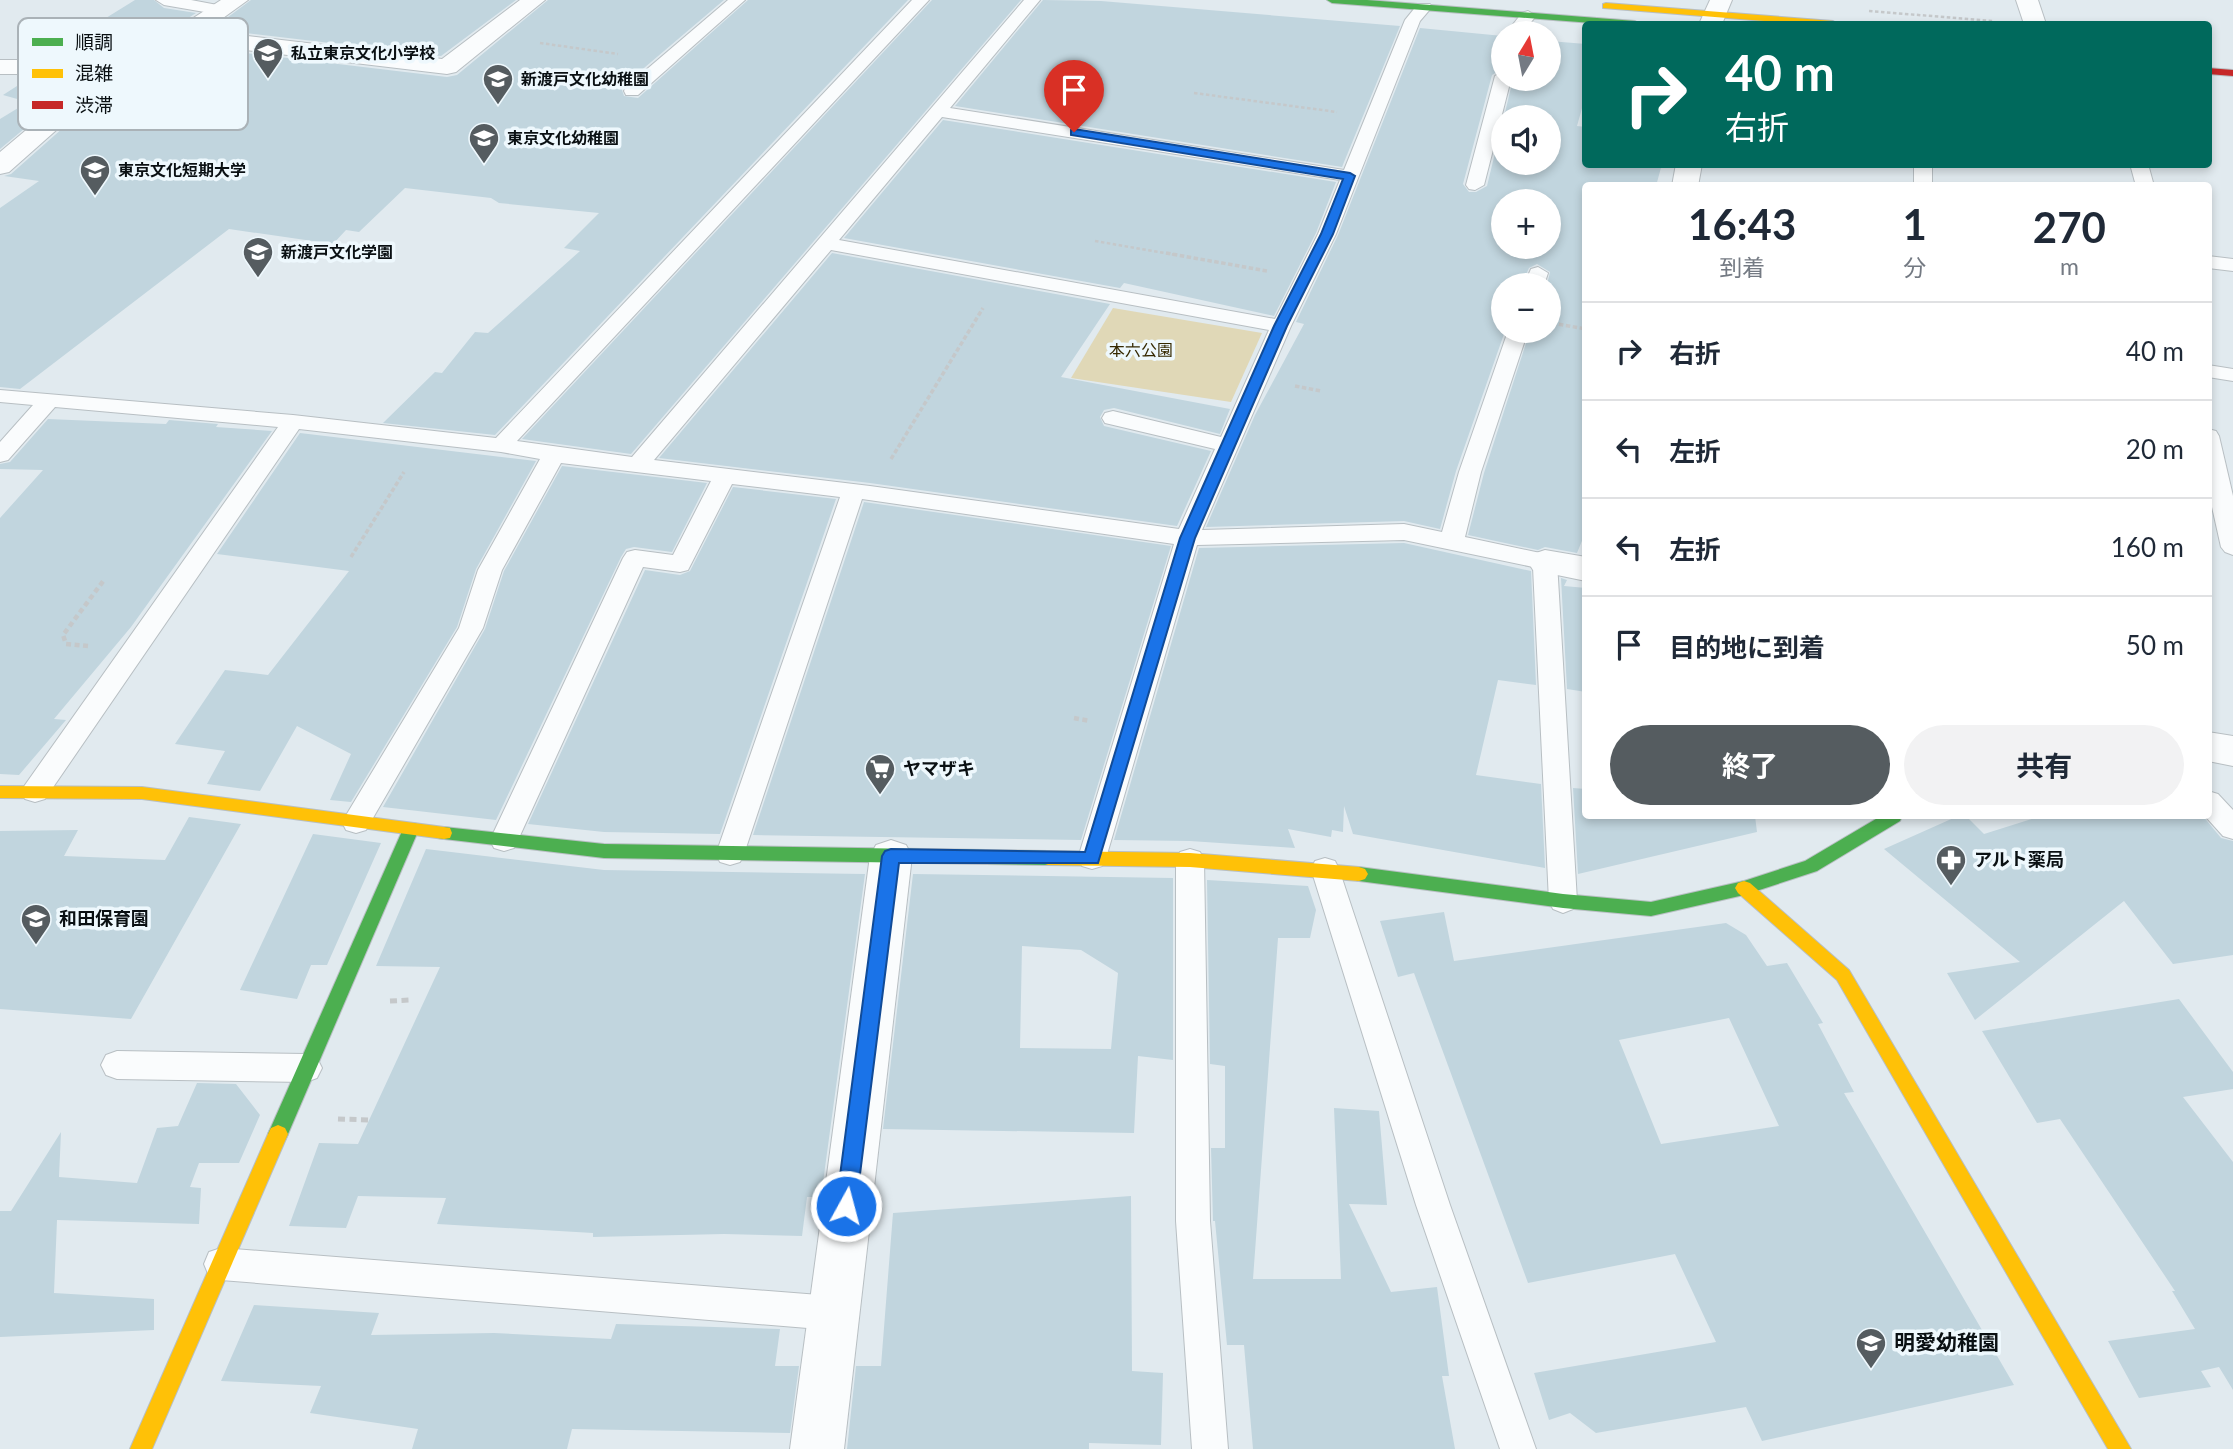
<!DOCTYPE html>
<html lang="ja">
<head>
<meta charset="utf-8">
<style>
  :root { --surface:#fff; --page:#f2f2f3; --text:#1f2937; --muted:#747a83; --line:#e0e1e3; --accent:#555c60 }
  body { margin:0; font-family:Lato,"Noto Sans JP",sans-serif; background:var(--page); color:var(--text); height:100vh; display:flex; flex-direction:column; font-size:26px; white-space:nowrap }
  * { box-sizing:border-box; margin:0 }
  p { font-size:23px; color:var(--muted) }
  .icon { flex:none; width:38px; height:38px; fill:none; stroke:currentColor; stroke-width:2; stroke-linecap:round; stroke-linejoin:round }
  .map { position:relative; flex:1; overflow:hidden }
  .side { position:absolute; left:1582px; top:182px; width:630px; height:637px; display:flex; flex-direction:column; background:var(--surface); border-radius:7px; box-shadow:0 4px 10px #0003 }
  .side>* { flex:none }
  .hud { position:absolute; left:1582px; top:21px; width:630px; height:147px; border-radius:7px; box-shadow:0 4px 10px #0003; background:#00695c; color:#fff; overflow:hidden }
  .needle { width:46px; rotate:10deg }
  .controls { position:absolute; left:1491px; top:21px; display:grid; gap:14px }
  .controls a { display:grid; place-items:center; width:70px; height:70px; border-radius:50%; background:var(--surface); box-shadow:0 4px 10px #0003; font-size:35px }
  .pin { position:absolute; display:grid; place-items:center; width:60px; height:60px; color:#fff; margin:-72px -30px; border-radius:50% 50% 50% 0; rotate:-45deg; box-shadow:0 0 7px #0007 }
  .pin .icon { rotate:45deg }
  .me { position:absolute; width:77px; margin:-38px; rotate:7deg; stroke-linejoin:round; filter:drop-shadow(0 0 5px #0008) }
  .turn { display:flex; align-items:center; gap:24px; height:147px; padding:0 28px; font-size:32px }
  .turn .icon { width:91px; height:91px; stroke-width:2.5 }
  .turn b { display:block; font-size:49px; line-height:60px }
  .eta { display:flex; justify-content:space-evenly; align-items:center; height:119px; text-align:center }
  .eta b { font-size:42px; font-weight:700; line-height:49px }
  .primary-button { display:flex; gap:14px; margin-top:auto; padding:14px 28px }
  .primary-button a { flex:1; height:80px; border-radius:42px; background:var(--accent); color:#fff; font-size:28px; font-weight:700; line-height:80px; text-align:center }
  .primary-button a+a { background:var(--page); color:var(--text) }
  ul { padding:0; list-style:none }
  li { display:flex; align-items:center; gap:21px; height:98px; padding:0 28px; border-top:2px solid var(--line) }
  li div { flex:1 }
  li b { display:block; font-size:26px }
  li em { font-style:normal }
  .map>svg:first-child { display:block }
  .green { fill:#e0d8b7 }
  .building { fill:#c1d5de; fill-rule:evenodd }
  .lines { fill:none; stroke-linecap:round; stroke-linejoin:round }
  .lane-casing { stroke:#b8bfc3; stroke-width:2 }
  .street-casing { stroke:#b8bfc3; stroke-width:2 }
  .fast-casing { stroke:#b8bfc3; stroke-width:2 }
  .slow-casing { stroke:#b8bfc3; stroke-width:2 }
  .jam-casing { stroke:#b8bfc3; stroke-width:2 }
  .path-far3 { stroke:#c5c8ca; stroke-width:2.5; stroke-dasharray:3.5 2.5; stroke-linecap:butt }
  .path-far2 { stroke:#c5c8ca; stroke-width:3.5; stroke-dasharray:4.5 2.5; stroke-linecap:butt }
  .path-far1 { stroke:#c5c8ca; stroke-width:4.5; stroke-dasharray:5 3.5; stroke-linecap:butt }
  .path { stroke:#c5c8ca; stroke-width:5; stroke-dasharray:7 4.5; stroke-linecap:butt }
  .lane { fill:#fafcfd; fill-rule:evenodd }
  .street { fill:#fafcfd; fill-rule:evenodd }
  .fast { fill:#4caf50; fill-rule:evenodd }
  .slow { fill:#ffc107; fill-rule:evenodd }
  .jam { fill:#c62828; fill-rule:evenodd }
  .route { fill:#1a73e8; stroke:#114b97; stroke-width:2 }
  .labels { text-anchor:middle; stroke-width:7; stroke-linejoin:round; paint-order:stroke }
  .far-poi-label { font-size:16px; font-weight:bold; fill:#0a1013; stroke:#eef8fd; text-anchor:start }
  .far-park-label { font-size:16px; fill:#352800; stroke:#eef8fd }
  .poi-label { font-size:18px; font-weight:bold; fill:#0a1013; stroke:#eef8fd; text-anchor:start }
  .near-poi-label { font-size:21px; font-weight:bold; fill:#0a1013; stroke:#eef8fd; text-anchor:start }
  .key { fill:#eef8fd; stroke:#aab2b7; stroke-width:2 }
  .key-label { font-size:19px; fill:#0a1013 }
</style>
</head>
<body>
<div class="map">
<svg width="2233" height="1449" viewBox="0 0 2233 1449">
  <rect width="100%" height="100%" fill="#e1eaef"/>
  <polygon class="green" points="1113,308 1262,333 1231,402 1071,378"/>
  <g class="building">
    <polygon points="135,0 154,0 164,8 196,13 111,68 56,61 67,55 51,52"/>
    <polygon points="251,0 516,0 441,56 212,29"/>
    <polygon points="548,0 724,0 624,85 622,90 624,96 638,98 748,0 908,0 495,435 383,423 435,372 442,373 475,332 488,333 580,251 564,248 599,213 499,203 491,198 405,188 359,232 346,230 333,244 229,229 20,389 0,387 0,208 39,181 4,176 11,174 64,127 188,46 447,77 457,75"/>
    <polygon points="932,0 1021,0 631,454 522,439"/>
    <polygon points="1043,0 1101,1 1400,26 1342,167 955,106"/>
    <path d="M1420 28 1503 36V68L1492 75 1463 184 1469 192H1476L1487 186 1503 120V163H1549V117H1504L1513 79H1549V41L1586 44V94L1577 126 1586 127V164H1662L1656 186H1586V531L1577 553 1545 547 1538 550 1468 535 1484 473 1530 331H1549L1547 285 1550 272 1537 264 1529 268 1521 285H1503L1505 331 1456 471 1440 529 1404 521 1206 527 1255 415 1304 324 1296 322 1338 235ZM1503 201H1549V247H1503Z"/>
    <polygon points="31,77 86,85 43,113 0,149 0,119 28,102 3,95"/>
    <polygon points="943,120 1336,182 1316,233 1274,316 1124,283 1120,288 844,238"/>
    <polygon points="832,253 1110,304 1061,377 1230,409 1220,434 1114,408 1104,410 1100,417 1104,426 1211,451 1177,526 870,483 659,458"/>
    <polygon points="48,419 166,424 169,420 218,424 216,427 272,431 131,627 54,719 66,720 19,775 0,774 0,518 43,470 0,469 0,464 10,462"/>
    <polygon points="300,433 536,461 476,569 457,627 351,802 330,800 351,754 297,726 260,791 207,784 225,751 175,744 225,670 268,675 349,571 217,554"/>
    <polygon points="562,466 707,483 672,552 634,547 626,549 621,557 496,820 383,807 485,629 504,571"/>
    <polygon points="733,487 836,499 720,834 604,832 528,824 645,570 680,575 690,571"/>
    <polygon points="864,502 1171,546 1081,840 753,835"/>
    <polygon points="1404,543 1531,571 1536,685 1498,680 1476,775 1541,784 1545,868 1353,834 1344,806 1343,832 1332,830 1331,837 1288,829 1295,848 1190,841 1114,840 1199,548"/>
    <polygon points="1561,578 1567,580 1564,586 1586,588 1586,692 1567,689"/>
    <polygon points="1573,788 1586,789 1586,816 1755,816 1757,832 1578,874"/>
    <polygon points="1958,816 1966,816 1984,834 2041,816 2203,816 2221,838 2233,841 2233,955 2173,964 2124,901 1975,1020 1947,973 2020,962 1884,849"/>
    <polygon points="189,817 241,824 131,1019 0,1009 0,831 78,830 64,856 165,860"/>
    <polygon points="313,834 381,843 327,965 311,965 297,999 240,990"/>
    <polygon points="426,849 604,870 865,874 821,1197 807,1197 802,1236 724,1234 593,1237 593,1233 437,1224 446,1198 358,1196 346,1228 289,1226 319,1143 358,1144 440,967 376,966"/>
    <path d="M913 874 1173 878V1060L1138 1056 1134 1133 883 1129ZM1022 946 1081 950 1118 973 1111 1049 1020 1048Z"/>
    <polygon points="1207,880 1308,886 1316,910 1310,938 1278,938 1253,1279 1341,1279 1334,1108 1379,1111 1387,1205 1349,1204 1391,1292 1437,1287 1449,1376 1442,1376 1455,1449 1253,1449 1244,1345 1227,1345 1215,1221 1213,1221 1211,1148 1225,1148 1225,1066 1210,1064"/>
    <path d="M1444 912 1454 961 1726 923 1746 935 1767 966 1787 963 1823 1023 1818 1024 1854 1092 1844 1093 2014 1385 1762 1441 1746 1407 1596 1433 1570 1413 1549 1420 1534 1373 1716 1342 1675 1254 1528 1283 1414 973 1398 977 1380 921ZM1729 1018 1779 1126 1661 1144 1619 1040Z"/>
    <polygon points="2179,999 2233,1072 2233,1089 2183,1097 2233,1162 2233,1390 2219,1367 2201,1371 2211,1387 2139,1398 2108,1341 2195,1329 2172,1291 2175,1291 2060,1119 2037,1123 1982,1031"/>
    <polygon points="197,1083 236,1084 260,1115 239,1163 199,1163 190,1187 201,1188 199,1224 57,1220 54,1293 154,1299 154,1330 0,1337 0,1211 11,1211 61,1132 59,1177 137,1183 157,1128 178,1126"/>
    <polygon points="1131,1196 1132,1371 1163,1373 1161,1445 1089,1443 1089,1449 847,1449 856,1366 881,1366 893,1213"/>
    <polygon points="254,1305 379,1313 371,1335 494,1333 611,1339 616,1324 780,1329 775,1366 799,1366 790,1433 572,1429 567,1449 412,1449 418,1429 310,1413 321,1386 221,1381"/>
  </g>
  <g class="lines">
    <g class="lane-casing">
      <g id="lane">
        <polygon points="156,0 191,0 228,7 230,10 222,15 164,5"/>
        <polygon points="728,0 745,0 638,95 626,95 624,91 626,87"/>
        <path d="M912 0H929L517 441 632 457 1024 0H1040L950 108 1344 170 1405 20 1418 4H1430L1432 7 1420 21 1336 234 1291 326 1202 530 1404 524 1442 532 1459 472 1508 331H1528L1481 472 1465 537 1545 554 1553 556 1557 562 1577 901 1573 909 1563 913 1553 909 1549 901 1533 567 1404 540 1197 545 1106 858 1102 866 1092 869 1082 866 1078 858 1174 544 862 499 744 854 740 862 730 865 720 862 716 854 840 497 732 484 688 570 680 572 643 567 518 840 514 848 504 851 494 848 490 840 623 558 627 552 635 550 673 555 711 481 561 463 502 570 483 628 366 830 356 833 346 830 342 822 459 628 478 570 540 459 501 452 299 429 45 799 35 802 25 799 21 792 25 785 278 427 55 407 8 460 0 462V442L33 405 0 402V390L293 415 496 438ZM942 117 1340 180 1318 234 1275 319 839 240ZM831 250 1269 330 1221 437 1113 411 1105 413 1102 418 1105 423 1215 449 1179 529 870 486 654 460Z"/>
        <polygon points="1528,11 1536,16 1522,33 1506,33 1522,13"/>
        <polygon points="1503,71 1503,79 1511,79 1484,185 1475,190 1469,189 1466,185 1495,76"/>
        <rect x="1914" y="164" width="18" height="22"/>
        <polygon points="2130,164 2148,164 2154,186 2136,186"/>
        <polygon points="2208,256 2233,259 2233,271 2208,268"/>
        <polygon points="1538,267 1548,273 1544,285 1524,285 1531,269"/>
        <polygon points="2208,365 2233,369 2233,381 2208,377"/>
        <polygon points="2208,429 2216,431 2219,436 2233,496 2233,555 2225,552 2221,547 2208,489"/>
        <polygon points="2208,791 2218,794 2233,810 2233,839 2223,836 2205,816 2208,816"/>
        <polygon points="1190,849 1200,852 1204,860 1210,1221 1228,1449 1192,1449 1176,1221 1176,860 1180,852"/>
        <polygon points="1325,858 1335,861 1339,869 1450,1205 1536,1449 1500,1449 1416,1205 1311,869 1315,861"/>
        <polygon points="117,1051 306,1054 317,1058 322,1068 317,1078 306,1082 117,1079 106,1075 101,1065 106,1055"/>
        <polygon points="221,1248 832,1296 844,1301 849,1313 844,1325 832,1330 221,1280 209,1276 204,1264 209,1252"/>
      </g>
    </g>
    <g class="street-casing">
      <g id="street">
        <polygon points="221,0 248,0 205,31 442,59 520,0 545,0 456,72 447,74 187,43 62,125 9,172 0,174 0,152 44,115 93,83 29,74 0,74 0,60 29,60 112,71"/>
        <polygon points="1710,0 1732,0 1722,24 1699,24"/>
        <polygon points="2016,0 2038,0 2046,24 2024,24"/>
        <polygon points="1676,164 1702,164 1698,186 1672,186"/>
        <polygon points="1545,550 1586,557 1586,581 1533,570 1528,562 1533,554"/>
        <polygon points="2208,732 2233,736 2233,766 2208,761"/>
        <polygon points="891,840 906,845 912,856 844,1449 790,1449 870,856 876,845"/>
      </g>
    </g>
    <g class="fast-casing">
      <g id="fast">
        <polygon points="1327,0 1367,0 1635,21 1640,24 1605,24 1332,3"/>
        <polygon points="1881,816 1902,816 1900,821 1817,871 1744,895 1651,916 1563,908 1359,881 1353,879 1350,874 1353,869 1359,867 1563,894 1651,902 1744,881 1805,861"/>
        <polygon points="411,823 417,824 419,829 288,1134 285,1140 278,1143 271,1140 268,1134 403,829 405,824"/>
        <polygon points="444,827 604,844 1048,851 1054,853 1056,858 1054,863 1048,865 604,858 444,839 438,838 436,833 438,828"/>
      </g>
    </g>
    <g class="slow-casing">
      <g id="slow">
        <polygon points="1606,3 1833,21 1838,24 1803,24 1603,8 1603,4"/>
        <polygon points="0,786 142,787 444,827 450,828 452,833 450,838 444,839 142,799 0,798"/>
        <polygon points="1048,851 1190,853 1359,867 1365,869 1368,874 1365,879 1359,881 1190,867 1048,865 1042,863 1040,858 1042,853"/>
        <polygon points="1744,881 1750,883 1849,970 2131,1449 2108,1449 1837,980 1738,893 1735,888 1738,883"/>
        <polygon points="278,1125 285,1128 288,1134 152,1449 130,1449 268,1134 271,1128"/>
      </g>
    </g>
    <g class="jam-casing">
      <polygon id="jam" points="2208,68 2233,70 2233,76 2208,74"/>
    </g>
    <g class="path-far3">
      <polyline points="1869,11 1993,21"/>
      <polyline points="540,43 618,54"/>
      <polyline points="1194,93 1337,112"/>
      <polyline points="1095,241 1176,255"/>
    </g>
    <g class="path-far2">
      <polyline points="1166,253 1267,271"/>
      <polyline points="1552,323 1586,329"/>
      <polyline points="1295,386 1321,391"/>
      <polyline points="891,459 983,308"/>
      <polyline points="351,557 404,472"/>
    </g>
    <g class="path-far1">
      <polyline points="88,646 66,644 63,635 104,580"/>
      <polyline points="1074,718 1090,721"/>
    </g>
    <g class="path">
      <polyline points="390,1001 410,1000"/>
      <polyline points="338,1119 369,1120"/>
    </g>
    <use href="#lane" class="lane"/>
    <use href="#street" class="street"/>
    <use href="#fast" class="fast"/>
    <use href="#slow" class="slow"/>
    <use href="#jam" class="jam"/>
  </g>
  <polygon class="route" points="1074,129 1350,173 1355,176 1333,234 1287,326 1195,538 1098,863 899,863 856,1206 853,1212 846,1215 839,1212 836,1206 882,856 885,851 891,849 1085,852 1180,538 1274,326 1321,234 1343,179 1071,135 1071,130"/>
  <defs>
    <g id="school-pin" transform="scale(1.575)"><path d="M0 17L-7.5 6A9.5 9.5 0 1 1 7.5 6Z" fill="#555c60" stroke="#eef8fd"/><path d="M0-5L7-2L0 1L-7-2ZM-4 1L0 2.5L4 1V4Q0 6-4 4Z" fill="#fff"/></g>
    <g id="university-pin" transform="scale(1.575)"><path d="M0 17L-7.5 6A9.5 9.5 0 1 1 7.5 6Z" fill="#555c60" stroke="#eef8fd"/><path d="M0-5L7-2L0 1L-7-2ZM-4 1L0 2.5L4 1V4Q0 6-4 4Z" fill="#fff"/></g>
    <g id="supermarket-pin" transform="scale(1.575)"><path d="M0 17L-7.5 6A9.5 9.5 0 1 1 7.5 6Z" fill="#555c60" stroke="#eef8fd"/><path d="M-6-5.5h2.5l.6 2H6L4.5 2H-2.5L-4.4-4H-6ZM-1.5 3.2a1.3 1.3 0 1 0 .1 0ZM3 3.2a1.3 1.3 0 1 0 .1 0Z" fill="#fff"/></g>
    <g id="pharmacy-pin" transform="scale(1.575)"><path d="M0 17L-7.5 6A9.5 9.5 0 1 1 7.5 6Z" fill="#555c60" stroke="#eef8fd"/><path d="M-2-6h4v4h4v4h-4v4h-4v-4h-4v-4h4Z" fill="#fff"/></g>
  </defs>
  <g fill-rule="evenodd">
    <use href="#school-pin" x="268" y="53"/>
    <use href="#school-pin" x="498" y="79"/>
    <use href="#school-pin" x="484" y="138"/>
    <use href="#university-pin" x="95" y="170"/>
    <use href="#university-pin" x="258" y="252"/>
    <use href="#supermarket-pin" x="880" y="769"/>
    <use href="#pharmacy-pin" x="1951" y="860"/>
    <use href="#school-pin" x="36" y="919"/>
    <use href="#school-pin" x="1871" y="1343"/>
  </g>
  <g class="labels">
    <g class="far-poi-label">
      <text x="291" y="59">私立東京文化小学校</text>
      <text x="521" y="85">新渡戸文化幼稚園</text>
      <text x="507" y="144">東京文化幼稚園</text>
      <text x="118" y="176">東京文化短期大学</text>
      <text x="281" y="258">新渡戸文化学園</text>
    </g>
    <g class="far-park-label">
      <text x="1141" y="356">本六公園</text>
    </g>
    <g class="poi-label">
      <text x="903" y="775">ヤマザキ</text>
      <text x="1974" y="866">アルト薬局</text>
      <text x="59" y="925">和田保育園</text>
    </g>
    <g class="near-poi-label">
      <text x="1894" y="1350">明愛幼稚園</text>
    </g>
  </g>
  <rect x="18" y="18" width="230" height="112" rx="10" class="key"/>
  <rect x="32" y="38" width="31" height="8" fill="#4caf50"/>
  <rect x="32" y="69" width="31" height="9" fill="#ffc107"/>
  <rect x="32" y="101" width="31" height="8" fill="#c62828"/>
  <g class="key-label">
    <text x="75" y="49">順調</text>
    <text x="75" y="80">混雑</text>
    <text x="75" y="112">渋滞</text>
  </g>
</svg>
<div class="controls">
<a><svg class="needle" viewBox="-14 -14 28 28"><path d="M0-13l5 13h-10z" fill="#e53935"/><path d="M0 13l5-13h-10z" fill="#747a83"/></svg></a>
<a><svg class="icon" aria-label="sound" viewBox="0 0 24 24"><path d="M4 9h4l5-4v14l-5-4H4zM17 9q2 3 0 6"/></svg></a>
<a>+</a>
<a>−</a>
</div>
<div class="pin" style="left:1074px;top:132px;background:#d93025"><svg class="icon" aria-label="arrive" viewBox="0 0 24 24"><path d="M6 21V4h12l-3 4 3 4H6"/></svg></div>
<svg class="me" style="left:846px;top:1206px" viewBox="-20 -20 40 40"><circle r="17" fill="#1a73e8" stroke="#fff" stroke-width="3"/><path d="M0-11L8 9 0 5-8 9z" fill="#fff"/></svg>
<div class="hud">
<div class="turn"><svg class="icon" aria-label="right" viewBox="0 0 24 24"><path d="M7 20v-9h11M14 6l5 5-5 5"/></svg><div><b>40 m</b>右折</div></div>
</div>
<section class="side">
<div class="eta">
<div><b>16:43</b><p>到着</p></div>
<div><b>1</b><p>分</p></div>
<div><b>270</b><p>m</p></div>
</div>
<ul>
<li><svg class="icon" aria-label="right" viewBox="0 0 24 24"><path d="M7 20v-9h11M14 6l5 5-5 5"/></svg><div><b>右折</b></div><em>40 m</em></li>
<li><svg class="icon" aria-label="left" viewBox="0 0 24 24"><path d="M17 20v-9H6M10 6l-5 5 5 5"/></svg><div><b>左折</b></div><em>20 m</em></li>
<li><svg class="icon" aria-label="left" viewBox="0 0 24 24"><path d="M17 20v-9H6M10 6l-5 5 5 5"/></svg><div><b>左折</b></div><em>160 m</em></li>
<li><svg class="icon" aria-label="arrive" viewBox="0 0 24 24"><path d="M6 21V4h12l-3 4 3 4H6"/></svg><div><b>目的地に到着</b></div><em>50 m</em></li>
</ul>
<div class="primary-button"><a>終了</a><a>共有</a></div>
</section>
</div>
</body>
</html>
